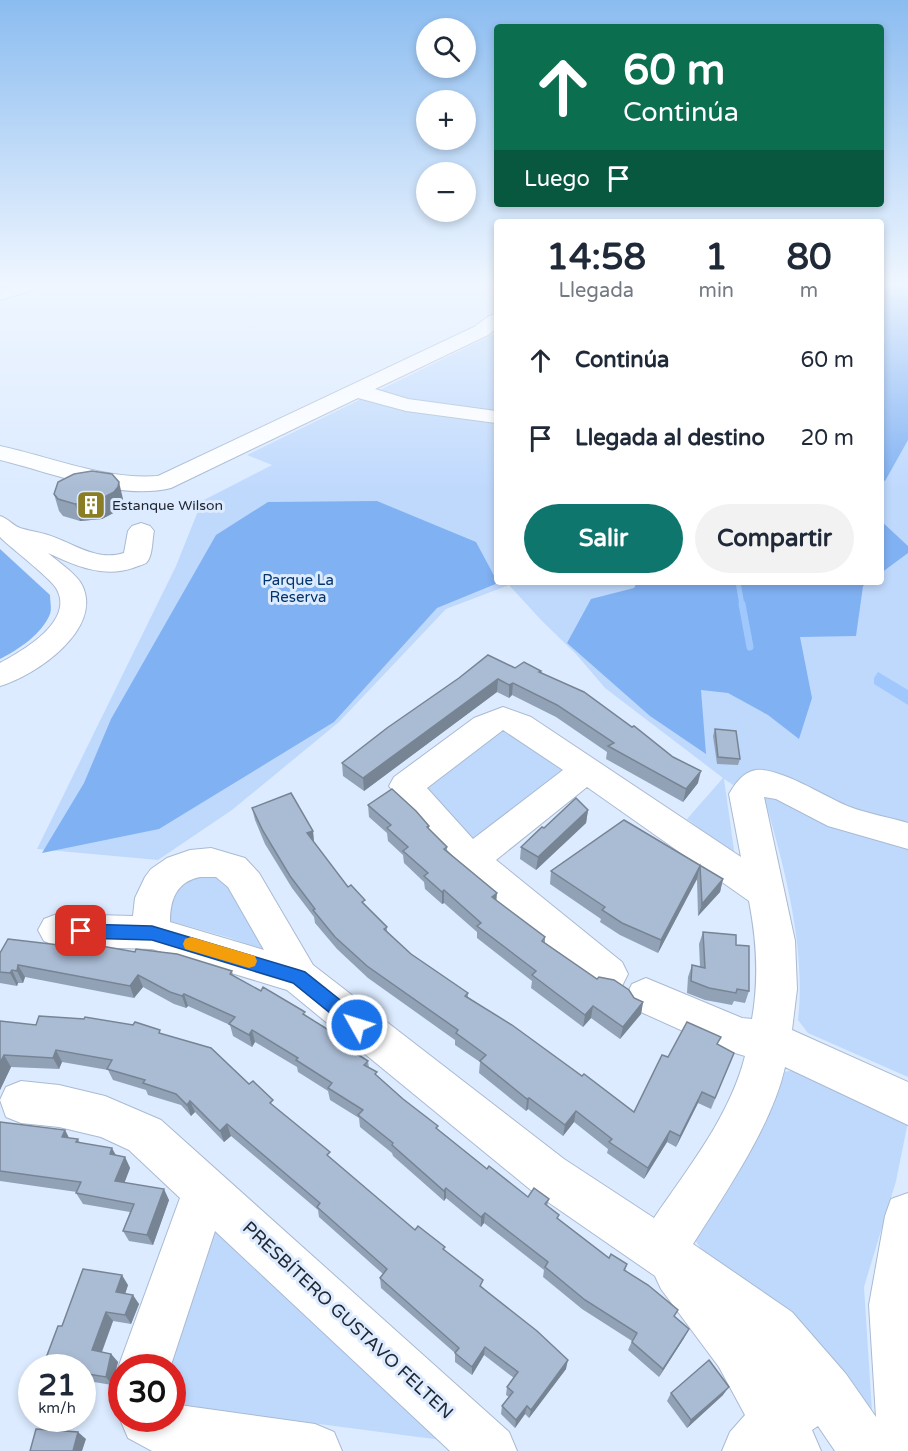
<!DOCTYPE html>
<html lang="es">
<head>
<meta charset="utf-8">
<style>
  :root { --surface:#fff; --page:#f2f2f3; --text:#1f2937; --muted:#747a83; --accent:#0f766e }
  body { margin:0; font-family:"Varela Round",sans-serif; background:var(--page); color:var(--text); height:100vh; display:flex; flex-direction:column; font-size:22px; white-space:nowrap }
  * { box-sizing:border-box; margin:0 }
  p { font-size:20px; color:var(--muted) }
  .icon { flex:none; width:33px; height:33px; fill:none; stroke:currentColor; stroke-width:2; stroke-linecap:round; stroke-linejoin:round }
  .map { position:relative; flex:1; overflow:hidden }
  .sheet { position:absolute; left:494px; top:219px; width:390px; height:366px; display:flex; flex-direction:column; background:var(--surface); border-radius:6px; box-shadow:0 3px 9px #0003 }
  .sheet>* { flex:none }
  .hud { position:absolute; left:494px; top:24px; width:390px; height:183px; border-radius:6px; box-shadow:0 3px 9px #0003; background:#0b6e4f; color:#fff; overflow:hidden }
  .tools { position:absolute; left:416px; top:18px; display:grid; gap:12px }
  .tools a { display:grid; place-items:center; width:60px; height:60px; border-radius:50%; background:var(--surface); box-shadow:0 3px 9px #0003; font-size:30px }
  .speed { position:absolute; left:18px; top:1354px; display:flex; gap:12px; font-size:30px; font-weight:700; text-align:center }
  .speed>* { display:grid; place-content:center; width:78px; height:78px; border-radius:50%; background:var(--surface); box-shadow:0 3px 9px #0003; line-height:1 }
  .speed small { font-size:15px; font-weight:400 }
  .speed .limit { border:9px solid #d22; background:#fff; color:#111 }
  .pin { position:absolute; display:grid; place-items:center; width:51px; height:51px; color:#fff; margin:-26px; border-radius:12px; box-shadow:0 3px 9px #0006 }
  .me { position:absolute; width:66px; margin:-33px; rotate:309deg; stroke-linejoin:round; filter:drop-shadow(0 0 4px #0008) }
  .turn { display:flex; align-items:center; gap:21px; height:126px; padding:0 30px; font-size:27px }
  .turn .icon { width:78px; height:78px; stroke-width:2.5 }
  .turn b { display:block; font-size:42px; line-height:51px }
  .then { display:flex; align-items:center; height:57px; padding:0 30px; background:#0003; gap:12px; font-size:22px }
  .eta { display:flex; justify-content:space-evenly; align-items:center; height:102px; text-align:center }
  .eta b { font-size:36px; font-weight:700; line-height:42px }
  .button { display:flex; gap:12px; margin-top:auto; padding:12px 30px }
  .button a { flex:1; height:69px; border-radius:36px; background:var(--accent); color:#fff; font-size:24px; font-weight:700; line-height:69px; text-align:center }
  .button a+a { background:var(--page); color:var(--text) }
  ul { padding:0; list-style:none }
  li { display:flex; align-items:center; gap:18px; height:78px; padding:0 30px }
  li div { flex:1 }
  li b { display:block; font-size:22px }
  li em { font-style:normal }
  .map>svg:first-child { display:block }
  .green { fill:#bfd9fd }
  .forest { fill:#80b1f3 }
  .water { fill:#a0c8fd }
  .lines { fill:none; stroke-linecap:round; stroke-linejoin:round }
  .stream-far1 { stroke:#a0c8fd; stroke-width:5 }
  .stream { stroke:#a0c8fd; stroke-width:7 }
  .minor-casing { stroke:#a9bad2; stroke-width:2 }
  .minor { fill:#fff; fill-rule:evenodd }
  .wall { fill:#92a2b6 }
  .shaded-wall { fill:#778494 }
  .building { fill:#aabcd4; stroke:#778494; stroke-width:1.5 }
  .route { fill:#1a73e8; stroke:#114b97; stroke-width:1.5 }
  .slow { fill:#f59e0b }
  .labels { text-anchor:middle; stroke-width:6; stroke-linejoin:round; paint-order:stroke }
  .far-poi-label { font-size:14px; fill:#222832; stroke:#dcebff; text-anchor:start }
  .park-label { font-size:15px; fill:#02346d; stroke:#dcebff }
  .near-street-label { font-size:18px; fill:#222832; stroke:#dcebff }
</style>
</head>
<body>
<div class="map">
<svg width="908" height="1451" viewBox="0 0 908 1451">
  <rect width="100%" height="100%" fill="#dcebff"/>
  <g class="green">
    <path d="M881 286H908V1077L808 1033 798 1020C806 952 786 873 767 807L724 779 735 857 687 819 723 778 605 688 576 654 542 621 509 585 446 609 339 722 232 810 158 860 37 849 176 566 202 501 272 465 247 455 496 333V582H880Z"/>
    <polygon points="504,728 565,769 475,842 420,793 427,779"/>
    <path d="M200 871 228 876 276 955 230 938 170 921C163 887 171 885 200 871Z"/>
    <polygon points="802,1069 908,1122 896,1181 864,1287 873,1427 712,1265 695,1240 777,1073"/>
    <polygon points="211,1218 449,1441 173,1405 172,1368 167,1368"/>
  </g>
  <g class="forest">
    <polygon points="881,286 908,286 908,440 885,481 880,478"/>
    <polygon points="377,501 476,542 498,583 437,608 334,722 159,829 42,853 84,783 111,719 216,535 268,502"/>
    <polygon points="880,520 908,546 908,553 881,573"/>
    <path d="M0 549 50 595C50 601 52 609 50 614 42 634 18 650 0 659Z"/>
    <polygon points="637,582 868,582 863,586 856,636 800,637 812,698 799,739 768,715 728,693 701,690 706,754 650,716 567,643 591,599 634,588"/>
  </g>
  <polygon class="water" points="878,672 908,690 908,705 874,684 874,678"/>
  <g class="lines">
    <polyline class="stream-far1" points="738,582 742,605"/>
    <polyline class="stream" points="742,604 750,647"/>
    <g class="minor-casing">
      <g id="minor">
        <polygon points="10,286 36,286 33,290 0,300 0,289"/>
        <path d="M496 314V329L488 335 375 389 408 399 496 411V423L406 411 358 398 171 488C119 501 51 472 0 460V446C51 457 105 480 158 476L474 327 489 316Z"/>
        <path d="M0 516C9 519 12 525 20 528 29 531 39 532 48 535 73 543 97 562 124 553L128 531 132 526 141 523 150 526 154 531C152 539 153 557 146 563 143 565 137 566 133 568 103 578 76 566 48 553 58 562 76 573 82 585 104 629 35 676 0 686V663C22 651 76 621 56 588 48 576 12 549 0 537Z"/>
        <path d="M503 707 531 717 741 857 729 794C735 784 743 772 756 770 780 767 827 798 850 807 868 814 889 817 908 823V849L828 826 776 799 764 797 795 941 797 989 792 1030 908 1082V1125L785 1067C772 1126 725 1193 693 1244L792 1312 846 1374 876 1417 869 1305 885 1216 891 1199 908 1193V1451H835L818 1426 812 1430 821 1451H722L730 1432 745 1415 719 1367 661 1289 655 1276 532 1191 287 990 152 949 57 946 44 941 38 930 44 919 57 914 133 916 135 898 145 877 151 869 167 858 190 850 211 848 245 858 259 873 313 965 564 1159 654 1218C688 1168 730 1116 745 1056L725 1050 632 1008 626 996 632 984 646 978 742 1018 752 1019C759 979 757 942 749 901L587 787 496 860 622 962 628 974 622 986 608 991 594 986 458 870 389 786 394 777 474 718ZM503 730 563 770 473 839 427 788ZM200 877H216L228 887 264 950 170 922C170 900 176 882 200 877Z"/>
        <polygon points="21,1081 59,1085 105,1096 161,1120 509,1432 517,1451 450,1451 215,1231 170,1368 122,1368 122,1376 118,1368 180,1198 129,1150 101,1137 59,1127 21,1123 6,1117 0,1100 6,1087"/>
        <polygon points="172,1404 315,1424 334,1432 342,1451 152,1451 128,1438 120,1419 122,1416 122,1419 172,1419"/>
      </g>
    </g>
    <use href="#minor" class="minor"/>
  </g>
  <g class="wall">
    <polygon points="54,494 123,499 122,504 119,510 102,519 80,521 63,516 59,511"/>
    <polygon points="515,668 541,672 698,783 683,802 606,759 607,752 556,717 512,695 509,698 497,692 364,791 343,776 342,763"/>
    <polygon points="715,729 740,759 738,765 717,764 713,736"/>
    <polygon points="368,805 429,826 429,829 447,847 447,850 497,901 545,937 545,943 597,979 643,1002 641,1014 620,1039 591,1018 583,1027 531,988 532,981 477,938 477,932 444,903 442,904 425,889 424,882 404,863 403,855 388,841 387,833 369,817"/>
    <polygon points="252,808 313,831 314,843 348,887 387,927 387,932 411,954 468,993 468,997 634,1112 668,1057 718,1045 734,1053 711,1109 698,1103 676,1147 667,1142 644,1179 607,1153 608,1149 574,1122 563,1136 528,1109 526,1111 479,1073 480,1062 455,1045 455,1040 368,978 337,949 315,923 314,917 292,888 265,844 255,820"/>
    <polygon points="588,810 586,823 536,870 520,859 521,847 544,828"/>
    <polygon points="624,820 723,879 720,892 698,916 697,879 658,953 620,935 600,922 601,919 550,884 551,871"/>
    <polygon points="703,932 736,945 749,991 745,1003 734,1001 732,1005 705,1000 687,993 688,977 692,965 700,967 699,944"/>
    <polygon points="0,953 232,971 233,976 305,1015 335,1034 336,1041 368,1061 369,1068 377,1076 438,1130 487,1169 528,1197 549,1199 547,1206 558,1219 609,1258 627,1264 625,1271 675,1317 684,1338 659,1377 628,1350 632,1341 582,1309 543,1277 544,1270 484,1223 481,1227 446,1198 444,1201 393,1156 392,1153 360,1127 359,1118 330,1100 328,1091 298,1072 297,1067 255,1042 252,1047 233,1036 230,1025 188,1006 186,1008 174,1004 143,987 134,998 25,977 23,983 18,983 17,986 0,983"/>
    <polygon points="0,1021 36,1025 133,1025 162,1034 249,1084 331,1159 415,1230 445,1250 566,1369 529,1418 525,1414 515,1428 501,1414 502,1406 509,1397 506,1395 507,1387 514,1378 484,1355 472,1375 455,1362 455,1353 381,1288 380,1278 383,1274 319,1217 318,1210 231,1136 224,1142 195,1112 191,1116 181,1105 148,1095 146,1090 113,1080 108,1070 62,1062 59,1069 11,1067 0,1090"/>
    <polygon points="0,1122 65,1130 69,1138 78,1139 80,1143 116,1155 125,1157 130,1168 124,1183 169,1200 153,1245 129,1241 123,1231 130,1212 83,1204 76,1193 77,1192 0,1181"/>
    <polygon points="128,1285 125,1293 139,1304 131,1324 113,1321 102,1352 111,1354 118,1362 112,1385 82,1380 82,1368 45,1368 43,1366 62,1326"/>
    <polygon points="671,1393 723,1395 687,1428 667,1401"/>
  </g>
  <g class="shaded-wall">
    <polygon points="119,482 123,499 122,504 119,510 102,519 80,521 75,504"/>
    <polygon points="498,679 497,692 364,791 363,778"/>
    <polygon points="513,683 512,695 509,698 509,685"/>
    <polygon points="701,771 698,783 683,802 686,789"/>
    <polygon points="588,810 586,823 536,870 538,857"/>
    <polygon points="313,831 314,843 307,833"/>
    <polygon points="700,866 697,879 658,953 661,940"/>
    <polygon points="723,879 720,892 698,916 702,904"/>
    <polygon points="444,890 444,903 442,904 442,892"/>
    <polygon points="497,893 496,906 492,897"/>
    <polygon points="18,965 25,977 23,983 17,971"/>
    <polygon points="12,970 18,983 17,986 10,973"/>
    <polygon points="138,975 143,987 134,998 130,986"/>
    <polygon points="184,994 188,1006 186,1008 182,996"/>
    <polygon points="643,1002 641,1014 620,1039 623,1027"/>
    <polygon points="593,1006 591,1018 583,1027 585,1015"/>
    <polygon points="252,1030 255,1042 252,1047 249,1035"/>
    <polygon points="56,1050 62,1062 59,1069 53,1058"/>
    <polygon points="4,1055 11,1067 0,1090 0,1063"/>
    <polygon points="702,1092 698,1103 676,1147 680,1136"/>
    <polygon points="529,1098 528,1109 526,1111 527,1099"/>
    <polygon points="190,1101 195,1112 191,1116 187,1105"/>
    <polygon points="576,1111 574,1122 563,1136 565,1125"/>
    <polygon points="227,1124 231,1136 224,1142 220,1131"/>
    <polygon points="65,1130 71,1142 62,1137"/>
    <polygon points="670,1131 667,1142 644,1179 648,1168"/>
    <polygon points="112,1148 118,1159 110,1154"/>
    <polygon points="125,1157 130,1168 121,1192 115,1181"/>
    <polygon points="446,1188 446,1198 444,1201 444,1191"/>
    <polygon points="164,1189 169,1200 153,1245 147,1235"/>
    <polygon points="485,1213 484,1223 481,1227 481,1217"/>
    <polygon points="122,1275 128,1285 123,1301 116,1292"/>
    <polygon points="133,1295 139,1304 131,1324 125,1315"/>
    <polygon points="106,1312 113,1321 99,1359 92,1350"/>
    <polygon points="689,1329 684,1338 659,1377 663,1369"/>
    <polygon points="485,1347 484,1355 472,1375 472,1367"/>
    <polygon points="111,1354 118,1362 112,1385 106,1377"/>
    <polygon points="568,1360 566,1369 529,1418 531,1410"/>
    <polygon points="729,1387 723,1395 687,1428 691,1420"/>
    <polygon points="527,1406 525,1414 515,1428 516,1420"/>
    <polygon points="78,1432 86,1439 82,1451 73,1451"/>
  </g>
  <g class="building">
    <polygon points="92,471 112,474 119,482 118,487 114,492 97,501 75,504 58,499 54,494 58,482 74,474"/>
    <polygon points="488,655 515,668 524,662 541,671 539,672 584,692 632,727 634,726 673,757 701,771 686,789 608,746 614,743 557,705 513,683 509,685 498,679 363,778 342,763 387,728 459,678"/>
    <polygon points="715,729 736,731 740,759 718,757"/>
    <polygon points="392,789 416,811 429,826 427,827 447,847 444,849 497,893 492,897 545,937 542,941 597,979 599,977 614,980 629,990 634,998 643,1002 623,1027 593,1006 585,1015 532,975 536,971 477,926 481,923 444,890 442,892 424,876 428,873 403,851 408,847 387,828 391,825 368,805"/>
    <polygon points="291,793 313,831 307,833 348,887 351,885 365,900 362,902 387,927 384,929 411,954 468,993 465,996 512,1025 582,1076 584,1074 634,1112 662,1055 668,1057 687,1022 721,1037 717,1044 734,1053 715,1098 702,1092 680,1136 670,1131 648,1168 609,1142 612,1139 576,1111 565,1125 529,1098 527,1099 480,1061 486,1055 456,1033 458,1030 367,966 335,937 313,910 315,909 290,876 263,831 252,808"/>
    <polygon points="576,798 588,810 538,857 521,847 542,827 544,828"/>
    <polygon points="624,820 723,879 702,904 700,866 661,940 622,923 602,910 605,907 551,871"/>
    <polygon points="703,932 736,935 736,945 749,946 749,991 737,989 736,993 709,988 691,981 692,965 705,968"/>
    <polygon points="8,939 93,949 96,945 135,952 136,949 177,954 232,971 230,974 261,991 263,987 305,1012 303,1014 335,1034 332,1038 368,1061 364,1065 377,1072 375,1074 403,1099 438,1126 436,1128 487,1169 489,1166 528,1197 534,1188 549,1199 545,1204 559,1215 557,1218 609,1258 611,1254 627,1264 624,1270 648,1285 678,1310 674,1316 689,1329 663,1369 632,1342 637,1333 585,1300 545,1267 548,1262 485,1213 481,1217 446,1188 444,1191 392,1145 393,1143 358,1115 363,1110 328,1088 332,1083 296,1060 298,1058 252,1030 249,1035 229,1024 235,1017 184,994 182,996 170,992 138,975 130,986 18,965 17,971 12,970 10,973 0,972 0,953"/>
    <polygon points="39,1016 84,1019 85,1017 133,1025 135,1022 160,1030 159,1033 211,1048 249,1084 253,1081 273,1100 270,1103 330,1152 327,1155 415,1230 418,1226 445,1247 443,1249 483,1280 480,1286 537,1331 568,1360 531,1410 527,1406 516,1420 502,1406 513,1392 507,1387 518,1372 485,1347 472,1367 455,1353 459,1348 380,1278 387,1269 317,1207 320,1203 227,1124 220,1131 190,1101 187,1105 176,1094 143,1083 145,1080 107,1069 112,1060 56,1050 53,1058 4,1055 0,1063 0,1021 36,1025"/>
    <polygon points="0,1122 65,1130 62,1137 78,1139 76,1142 112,1148 110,1154 125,1157 115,1181 164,1189 147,1235 123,1231 134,1204 76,1193 81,1182 0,1171"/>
    <polygon points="83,1269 122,1275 116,1292 133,1295 125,1315 106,1312 92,1350 111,1354 106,1377 82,1373 82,1368 55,1368 43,1366 58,1326 62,1326"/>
    <polygon points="709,1360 729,1387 691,1420 671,1393"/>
    <polygon points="36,1429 78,1432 73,1451 30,1451"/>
  </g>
  <linearGradient id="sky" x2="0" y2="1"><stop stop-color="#8bbcf0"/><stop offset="0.58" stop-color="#eff6ff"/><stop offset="1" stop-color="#eff6ff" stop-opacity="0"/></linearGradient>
  <rect width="908" height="489" fill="url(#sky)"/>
  <polygon class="route" points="81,924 152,926 299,970 305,972 364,1019 366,1025 364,1030 357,1033 351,1030 293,983 152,940 81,938 75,936 73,931 75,926"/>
  <polygon class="slow" points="191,937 255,956 257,961 255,966 249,968 185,949 183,944 185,939"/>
  <defs>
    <g id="building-square" transform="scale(1.5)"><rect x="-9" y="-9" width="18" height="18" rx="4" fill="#8b7d23" stroke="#dcebff"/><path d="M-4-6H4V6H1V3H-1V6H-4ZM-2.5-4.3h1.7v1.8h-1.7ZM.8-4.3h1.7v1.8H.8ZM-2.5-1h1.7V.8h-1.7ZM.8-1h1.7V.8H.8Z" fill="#fff"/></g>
  </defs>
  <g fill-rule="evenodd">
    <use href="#building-square" x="91" y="505"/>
  </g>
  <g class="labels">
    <g class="far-poi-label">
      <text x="112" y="510">Estanque Wilson</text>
    </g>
    <g class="park-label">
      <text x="298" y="585">Parque La<tspan x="298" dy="17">Reserva</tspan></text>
    </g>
    <g class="near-street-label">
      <text transform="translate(348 1320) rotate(43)" y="6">PRESBÍTERO GUSTAVO FELTEN</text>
    </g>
  </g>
</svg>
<div class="tools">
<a><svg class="icon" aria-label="search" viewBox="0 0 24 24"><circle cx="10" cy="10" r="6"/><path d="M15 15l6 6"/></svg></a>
<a>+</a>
<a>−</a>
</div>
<div class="speed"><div>21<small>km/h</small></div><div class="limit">30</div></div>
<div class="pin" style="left:81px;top:931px;background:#d93025"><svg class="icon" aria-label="arrive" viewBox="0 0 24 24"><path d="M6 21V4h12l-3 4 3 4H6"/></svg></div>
<svg class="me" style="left:357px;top:1025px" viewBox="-20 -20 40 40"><circle r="17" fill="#1a73e8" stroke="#fff" stroke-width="3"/><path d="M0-11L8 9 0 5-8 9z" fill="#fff"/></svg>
<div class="hud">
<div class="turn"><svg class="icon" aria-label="ahead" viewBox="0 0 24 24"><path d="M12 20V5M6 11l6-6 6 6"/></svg><div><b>60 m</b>Continúa</div></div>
<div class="then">Luego<svg class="icon" aria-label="arrive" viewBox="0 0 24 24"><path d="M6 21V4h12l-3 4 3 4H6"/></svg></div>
</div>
<section class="sheet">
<div class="eta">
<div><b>14:58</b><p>Llegada</p></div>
<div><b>1</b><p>min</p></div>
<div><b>80</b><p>m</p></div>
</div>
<ul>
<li><svg class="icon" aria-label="ahead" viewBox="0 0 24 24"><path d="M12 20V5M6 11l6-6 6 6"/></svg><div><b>Continúa</b></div><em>60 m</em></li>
<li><svg class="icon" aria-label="arrive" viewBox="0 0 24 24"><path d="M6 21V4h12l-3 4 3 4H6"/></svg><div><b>Llegada al destino</b></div><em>20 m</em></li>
</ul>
<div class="button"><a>Salir</a><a>Compartir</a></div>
</section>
</div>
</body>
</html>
